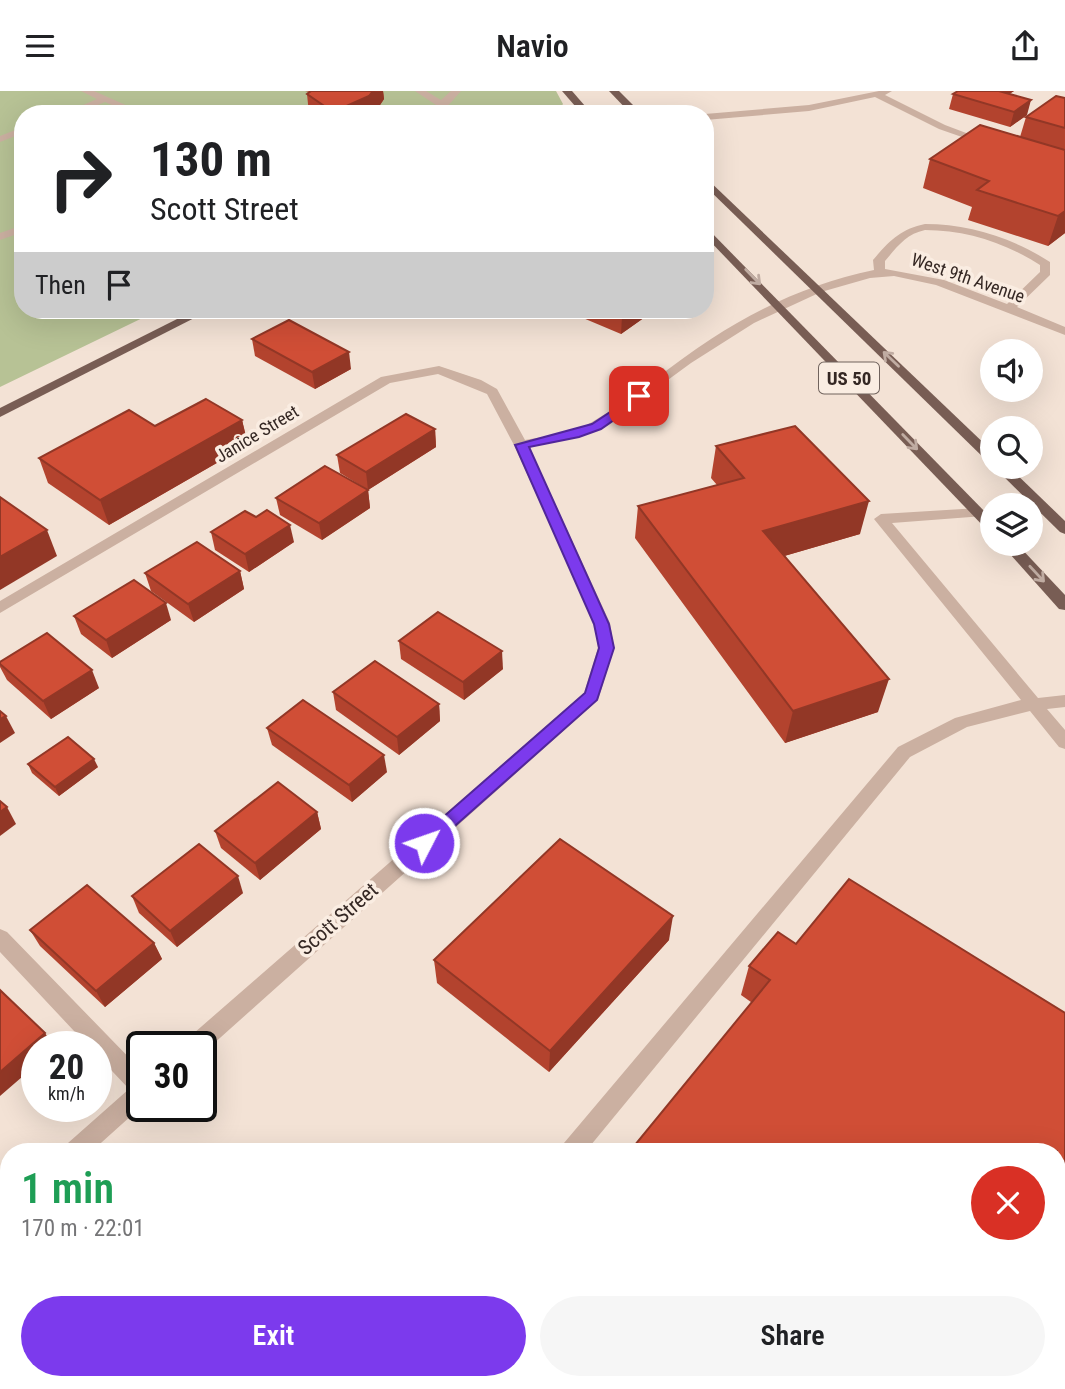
<!DOCTYPE html>
<html lang="en">
<head>
<meta charset="utf-8">
<style>
  :root { --surface:#fff; --page:#f6f6f6; --text:#202124; --muted:#757577; --accent:#7c3aed }
  body { margin:0; font-family:"Roboto Condensed",sans-serif; background:var(--page); color:var(--text); height:100vh; display:flex; flex-direction:column; font-size:26px; white-space:nowrap }
  * { box-sizing:border-box; margin:0 }
  p { font-size:23px; color:var(--muted) }
  .icon { flex:none; width:38px; height:38px; fill:none; stroke:currentColor; stroke-width:2; stroke-linecap:round; stroke-linejoin:round }
  .map { position:relative; flex:1; overflow:hidden }
  .sheet { position:absolute; left:0px; top:1052px; width:1066px; height:247px; display:flex; flex-direction:column; background:var(--surface); border-radius:28px 28px 0 0; box-shadow:0 7px 28px #0002 }
  .sheet>* { flex:none }
  .banner { position:absolute; left:14px; top:14px; width:700px; height:214px; border-radius:28px; box-shadow:0 7px 28px #0002; background:#fff; color:var(--text); overflow:hidden }
  .fabs { position:absolute; left:980px; top:248px; display:grid; gap:14px }
  .fabs a { display:grid; place-items:center; width:63px; height:63px; border-radius:50%; background:var(--surface); box-shadow:0 7px 28px #0002; font-size:35px }
  .speed { position:absolute; left:21px; top:940px; display:flex; gap:14px; font-size:35px; font-weight:700; text-align:center }
  .speed>* { display:grid; place-content:center; width:91px; height:91px; border-radius:50%; background:var(--surface); box-shadow:0 7px 28px #0002; line-height:1 }
  .speed small { font-size:18px; font-weight:400 }
  .speed .limit { border:4px solid #111; border-radius:10px; background:#fff; color:#111 }
  .pin { position:absolute; display:grid; place-items:center; width:60px; height:60px; color:#fff; margin:-30px; border-radius:14px; box-shadow:0 4px 10px #0006 }
  .me { position:absolute; width:77px; margin:-38px; rotate:49deg; stroke-linejoin:round; filter:drop-shadow(0 0 5px #0008) }
  .turn { display:flex; align-items:center; gap:24px; height:147px; padding:0 21px; font-size:32px }
  .turn .icon { width:91px; height:91px; stroke-width:2.5 }
  .turn b { display:block; font-size:49px; line-height:60px }
  .then { display:flex; align-items:center; height:66px; padding:0 21px; background:#0003; gap:14px; font-size:26px }
  .round { display:grid; place-items:center; flex:none; width:74px; height:74px; border-radius:37px; background:var(--page) }
  .head { display:flex; align-items:center; justify-content:space-between; height:119px; padding:0 21px }
  h1 { font-size:42px; font-weight:600; line-height:52px; color:#1e9e55 }
  .primary-button { display:flex; gap:14px; margin-top:auto; padding:14px 21px }
  .primary-button a { flex:1; height:80px; border-radius:42px; background:var(--accent); color:#fff; font-size:28px; font-weight:600; line-height:80px; text-align:center }
  .primary-button a+a { background:var(--page); color:var(--text) }
  header { display:flex; justify-content:space-between; align-items:center; height:91px; padding:0 21px; background:var(--surface); font-size:32px; font-weight:600 }
  .map>svg:first-child { display:block }
  .green { fill:#b7c295 }
  .lines { fill:none; stroke-linecap:round; stroke-linejoin:round }
  .minor { fill:#cbb0a1; fill-rule:evenodd }
  .major { fill:#785d54; fill-rule:evenodd }
  .wall { fill:#b3432e }
  .shaded-wall { fill:#923726 }
  .building { fill:#d04e36; stroke:#923726; stroke-width:2 }
  .oneway { stroke:#c0aca2 }
  .route { fill:#7c3aed; stroke:#51269a; stroke-width:2 }
  .labels { text-anchor:middle; stroke-width:7; stroke-linejoin:round; paint-order:stroke }
  .far-street-label { font-size:18px; fill:#352824; stroke:#faede2 }
  .shield { fill:#faede2; stroke:#70635d; stroke-width:2 }
  .shield-label { font-size:19px; font-weight:bold; fill:#352824 }
  .street-label { font-size:21px; fill:#352824; stroke:#faede2 }
</style>
</head>
<body>
<header><svg class="icon" aria-label="menu" viewBox="0 0 24 24"><path d="M4 6h16M4 12h16M4 18h16"/></svg>Navio<svg class="icon" aria-label="share" viewBox="0 0 24 24"><path d="M12 15V3M7 8l5-5 5 5M5 13v7h14v-7"/></svg></header>
<div class="map">
<svg width="1065" height="1298" viewBox="0 0 1065 1298">
  <rect width="100%" height="100%" fill="#f3e2d5"/>
  <polygon class="green" points="0,0 556,0 563,13 556,23 23,23 23,219 159,219 0,296"/>
  <g class="lines">
    <g class="minor">
      <polygon points="81,0 94,0 146,23 132,23 105,11 76,23 62,23 97,8"/>
      <path d="M415 0H426L441 9 451 0H461C450 12 444 23 428 23L436 14Z"/>
      <polygon points="879,0 892,0 885,4 945,34 990,51 982,53 939,38 875,6 809,20 705,29 705,23 809,14"/>
      <polygon points="23,36 23,42 0,51 0,45"/>
      <path d="M925 133C969 133 1013 147 1050 171V184L1017 216 1065 236V244L936 194 894 185 870 187 821 201 754 232 691 272 601 338 580 346 529 356 610 532 614 557 598 609 202 963 201 956H183L186 949 584 602 598 557 594 532 514 354 487 303 438 283 390 292 0 522V510L381 286 439 275 481 289 497 298 525 349C547 345 573 343 592 331 634 307 671 274 711 248 761 215 816 191 874 179L873 169C889 150 901 138 925 133ZM925 139C966 139 1006 152 1040 174V181L1007 213 944 189 885 178V170C897 156 906 143 925 139Z"/>
      <polygon points="23,134 23,141 0,149 0,142"/>
      <polygon points="979,417 986,422 984,425 892,432 1038,607 1065,604 1065,616 1047,618 1065,639 1065,658 1059,656 1030,620 967,636 910,666 586,1060 561,1060 564,1052 898,656 955,627 1021,609 874,428 881,423"/>
      <polygon points="0,838 7,841 142,980 142,1015 92,1060 65,1060 68,1052 129,998 96,963 96,956 89,956 0,861"/>
      <polygon points="9,1108 9,1136 0,1140 0,1112"/>
      <polygon points="383,1290 414,1290 417,1298 386,1298"/>
    </g>
    <g class="major">
      <polygon points="562,0 572,0 592,23 582,23"/>
      <polygon points="609,0 619,0 642,23 631,23"/>
      <polygon points="705,86 992,360 992,371 987,370 705,95"/>
      <polygon points="705,135 992,428 992,441 987,439 705,145"/>
      <polygon points="195,219 210,219 0,326 0,317"/>
      <polygon points="994,376 1009,376 1065,430 1065,443 1060,441"/>
      <polygon points="1001,453 1017,453 1065,504 1065,519 1059,518"/>
    </g>
  </g>
  <g class="wall">
    <polygon points="305,0 383,0 384,8 374,23 309,23 307,3 310,1"/>
    <polygon points="958,0 1014,0 1009,3 1027,24 1010,36 949,18 953,3"/>
    <polygon points="1065,7 1065,142 1048,155 968,129 972,116 923,97 930,68 1020,46 1026,26"/>
    <polygon points="406,219 442,219 425,228"/>
    <polygon points="564,219 655,219 621,243"/>
    <polygon points="252,248 351,278 315,298 255,265"/>
    <polygon points="242,329 248,354 109,434 48,392 39,367 155,335"/>
    <polygon points="435,338 436,356 368,399 340,382 337,364"/>
    <polygon points="716,355 860,443 784,465 878,621 785,652 635,447 638,415 717,394 711,387"/>
    <polygon points="368,399 370,417 322,449 280,424 276,407"/>
    <polygon points="211,441 294,451 249,481 215,459"/>
    <polygon points="240,480 244,498 194,531 151,500 145,482"/>
    <polygon points="74,525 171,529 112,567 81,543"/>
    <polygon points="399,550 503,578 464,609 401,568"/>
    <polygon points="0,571 99,597 51,628 7,589 0,576"/>
    <polygon points="333,601 439,613 440,630 399,664 336,619"/>
    <polygon points="267,637 387,681 352,711 272,654"/>
    <polygon points="28,673 98,676 59,705 32,682"/>
    <polygon points="317,721 321,738 260,789 221,757 215,740"/>
    <polygon points="243,802 177,856 139,822 132,805"/>
    <polygon points="30,839 154,852 162,868 105,916 40,855"/>
    <polygon points="778,841 1057,1127 741,904 749,875"/>
    <polygon points="669,849 549,981 437,892 434,869"/>
  </g>
  <g class="shaded-wall">
    <polygon points="373,0 383,0 384,8 374,23 333,23 333,21"/>
    <polygon points="996,0 1014,0 992,14"/>
    <polygon points="1031,9 1027,24 1010,36 1014,21"/>
    <polygon points="1065,120 1065,142 1048,155 1058,125"/>
    <polygon points="425,219 442,219 425,228"/>
    <polygon points="632,219 655,219 621,243 622,226"/>
    <polygon points="349,261 351,278 315,298 312,281"/>
    <polygon points="242,329 248,354 109,434 100,409"/>
    <polygon points="435,338 436,356 368,399 366,381"/>
    <polygon points="368,399 370,417 322,449 319,432"/>
    <polygon points="869,410 860,443 757,473 763,440"/>
    <polygon points="290,434 294,451 249,481 245,463"/>
    <polygon points="47,439 57,465 0,499 0,466"/>
    <polygon points="240,480 244,498 194,531 188,513"/>
    <polygon points="166,512 171,529 112,567 106,549"/>
    <polygon points="502,560 503,578 464,609 463,591"/>
    <polygon points="92,579 99,597 51,628 43,610"/>
    <polygon points="889,588 878,621 785,652 793,620"/>
    <polygon points="439,613 440,630 399,664 397,646"/>
    <polygon points="6,625 15,642 0,652 0,628"/>
    <polygon points="384,664 387,681 352,711 349,694"/>
    <polygon points="94,668 98,676 59,705 55,696"/>
    <polygon points="7,716 16,733 0,745 0,721"/>
    <polygon points="317,721 321,738 260,789 255,772"/>
    <polygon points="238,785 243,802 177,856 170,840"/>
    <polygon points="673,825 669,849 549,981 550,960"/>
    <polygon points="154,852 162,868 105,916 96,900"/>
    <polygon points="45,942 54,956 37,956 37,973 0,1005 0,981"/>
  </g>
  <g class="building">
    <polygon points="311,0 373,0 369,5 333,21 307,3"/>
    <polygon points="958,0 999,0 1031,9 1014,21 953,3"/>
    <polygon points="1056,5 1065,7 1065,37 1026,26"/>
    <polygon points="980,34 1065,59 1065,120 1058,125 977,99 989,90 930,68"/>
    <polygon points="606,219 632,219 622,226"/>
    <polygon points="289,229 349,261 312,281 252,248"/>
    <polygon points="206,308 242,329 100,409 39,367 129,319 155,335"/>
    <polygon points="406,323 435,338 366,381 337,364"/>
    <polygon points="795,335 869,410 763,440 889,588 793,620 638,415 744,387 716,355"/>
    <polygon points="325,375 368,399 319,432 276,407"/>
    <polygon points="0,406 47,439 0,466"/>
    <polygon points="267,419 290,434 245,463 211,441 245,420 256,426"/>
    <polygon points="197,451 240,480 188,513 145,482"/>
    <polygon points="134,489 166,512 106,549 74,525"/>
    <polygon points="438,521 502,560 463,591 399,550"/>
    <polygon points="47,542 92,579 43,610 0,573 0,571"/>
    <polygon points="375,570 439,613 397,646 333,601"/>
    <polygon points="303,609 384,664 349,694 267,637"/>
    <polygon points="0,620 6,625 0,628"/>
    <polygon points="68,646 94,668 55,696 28,673"/>
    <polygon points="278,691 317,721 255,772 215,740"/>
    <polygon points="0,710 7,716 0,721"/>
    <polygon points="560,748 673,825 550,960 434,869"/>
    <polygon points="199,753 238,785 170,840 132,805"/>
    <polygon points="849,788 1065,922 1065,1112 1057,1127 1057,1060 630,1060 770,889 749,875 778,841 796,853"/>
    <polygon points="87,794 154,852 96,900 30,839"/>
    <polygon points="0,899 45,942 0,981"/>
    <polygon points="443,1290 967,1290 962,1298 443,1298 439,1294"/>
  </g>
  <defs><path id="oneway-shaft" d="M-6 0H5M1.5-3L5.5 0L1.5 3" fill="none" stroke-width="1.6" stroke-linecap="round" stroke-linejoin="round" transform="scale(1.75)"/></defs>
  <g class="oneway">
    <use href="#oneway-shaft" transform="translate(753 186) rotate(46)"/>
    <use href="#oneway-shaft" transform="translate(891 268) rotate(-136)"/>
    <use href="#oneway-shaft" transform="translate(910 351) rotate(46)"/>
    <use href="#oneway-shaft" transform="translate(1037 483) rotate(47)"/>
  </g>
  <polygon class="route" points="639,302 645,305 644,308 601,338 579,346 529,356 609,533 614,557 597,609 430,757 418,757 416,752 418,748 585,602 599,557 594,533 515,354 592,333"/>
  <g class="labels">
    <g class="far-street-label">
      <text transform="translate(968 187) rotate(19)" y="6">West 9th Avenue</text>
      <text transform="translate(257 343) rotate(-31)" y="6">Janice Street</text>
    </g>
    <rect class="shield" x="819" y="271.5" width="60" height="31" rx="5"/>
    <g class="shield-label">
      <text x="849" y="294">US 50</text>
    </g>
    <g class="street-label">
      <text transform="translate(338 828) rotate(-41)" y="7">Scott Street</text>
    </g>
  </g>
</svg>
<div class="fabs">
<a><svg class="icon" aria-label="sound" viewBox="0 0 24 24"><path d="M4 9h4l5-4v14l-5-4H4zM17 9q2 3 0 6"/></svg></a>
<a><svg class="icon" aria-label="search" viewBox="0 0 24 24"><circle cx="10" cy="10" r="6"/><path d="M15 15l6 6"/></svg></a>
<a><svg class="icon" aria-label="layers" viewBox="0 0 24 24"><path d="M12 4l9 5-9 5-9-5zM3 14l9 5 9-5"/></svg></a>
</div>
<div class="speed"><div>20<small>km/h</small></div><div class="limit">30</div></div>
<div class="pin" style="left:639px;top:305px;background:#d93025"><svg class="icon" aria-label="arrive" viewBox="0 0 24 24"><path d="M6 21V4h12l-3 4 3 4H6"/></svg></div>
<svg class="me" style="left:424px;top:752px" viewBox="-20 -20 40 40"><circle r="17" fill="#7c3aed" stroke="#fff" stroke-width="3"/><path d="M0-11L8 9 0 5-8 9z" fill="#fff"/></svg>
<div class="banner">
<div class="turn"><svg class="icon" aria-label="right" viewBox="0 0 24 24"><path d="M7 20v-9h11M14 6l5 5-5 5"/></svg><div><b>130 m</b>Scott Street</div></div>
<div class="then">Then<svg class="icon" aria-label="arrive" viewBox="0 0 24 24"><path d="M6 21V4h12l-3 4 3 4H6"/></svg></div>
</div>
<section class="sheet">
<div class="head"><div><h1>1 min</h1><p>170 m · 22:01</p></div><a class="round" style="background:#d93025;color:#fff"><svg class="icon" aria-label="close" viewBox="0 0 24 24"><path d="M6 6l12 12M18 6L6 18"/></svg></a></div>
<div class="primary-button"><a>Exit</a><a>Share</a></div>
</section>
</div>
</body>
</html>
